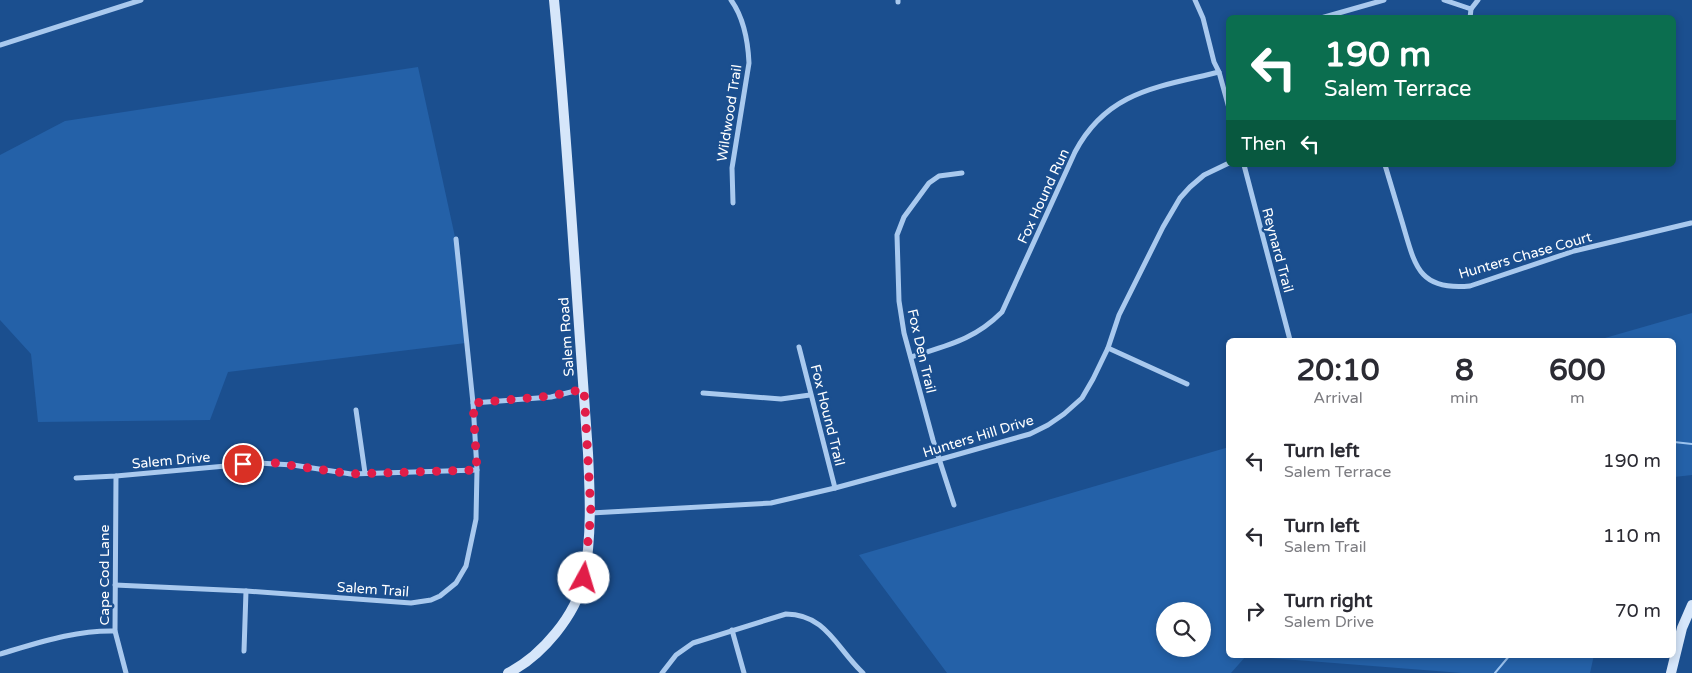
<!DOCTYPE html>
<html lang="en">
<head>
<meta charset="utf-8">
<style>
  :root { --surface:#fff; --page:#f7f7f7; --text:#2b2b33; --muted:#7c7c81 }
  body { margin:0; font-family:"Varela Round",sans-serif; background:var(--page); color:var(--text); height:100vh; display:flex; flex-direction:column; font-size:19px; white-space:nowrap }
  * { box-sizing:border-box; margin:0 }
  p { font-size:16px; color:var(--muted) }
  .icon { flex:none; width:28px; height:28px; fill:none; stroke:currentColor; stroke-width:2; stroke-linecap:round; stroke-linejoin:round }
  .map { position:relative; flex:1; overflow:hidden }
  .drawer { position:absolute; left:1226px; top:338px; width:450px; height:320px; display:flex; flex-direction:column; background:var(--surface); border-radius:8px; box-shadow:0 2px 8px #0003 }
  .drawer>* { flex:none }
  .hud { position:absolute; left:1226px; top:15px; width:450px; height:152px; border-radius:8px; box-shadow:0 2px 8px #0003; background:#0b6e4f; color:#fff; overflow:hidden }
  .tools { position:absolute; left:1156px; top:602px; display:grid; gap:10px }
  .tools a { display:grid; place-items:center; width:55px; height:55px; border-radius:50%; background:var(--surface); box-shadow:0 2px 8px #0003; font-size:25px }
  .pin { position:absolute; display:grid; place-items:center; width:42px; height:42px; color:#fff; margin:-21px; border:2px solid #fff; border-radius:50%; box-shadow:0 1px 5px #0007 }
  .me { position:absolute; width:55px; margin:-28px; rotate:6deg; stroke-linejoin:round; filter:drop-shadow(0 0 4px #0008) }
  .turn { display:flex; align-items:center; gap:18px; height:105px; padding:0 15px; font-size:22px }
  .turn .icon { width:65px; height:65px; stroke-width:2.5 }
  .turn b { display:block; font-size:35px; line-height:42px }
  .then { display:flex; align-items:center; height:48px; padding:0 15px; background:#0003; gap:10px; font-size:19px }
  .eta { display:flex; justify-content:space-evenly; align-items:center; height:85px; text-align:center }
  .eta b { font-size:30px; font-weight:800; line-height:35px }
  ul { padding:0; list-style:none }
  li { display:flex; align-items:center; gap:15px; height:75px; padding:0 15px }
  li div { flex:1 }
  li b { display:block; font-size:19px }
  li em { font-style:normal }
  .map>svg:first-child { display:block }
  .green { fill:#2461a8; fill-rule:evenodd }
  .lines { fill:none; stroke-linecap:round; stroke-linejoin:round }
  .stream { stroke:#9cc4f0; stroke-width:2 }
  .street { stroke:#a9c9ee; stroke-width:5 }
  .secondary { stroke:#d6e6fa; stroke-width:10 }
  .route { stroke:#e11d48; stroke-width:9; stroke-dasharray:0 16.2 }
  .labels { text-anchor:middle; stroke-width:5; stroke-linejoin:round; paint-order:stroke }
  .street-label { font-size:14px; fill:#fff; stroke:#1b4f8f }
</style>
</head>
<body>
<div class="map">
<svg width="1692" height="673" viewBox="0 0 1692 673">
  <rect width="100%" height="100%" fill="#1b4f8f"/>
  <g class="green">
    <polygon points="418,67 455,237 466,343 228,372 210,420 38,422 31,354 0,320 0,155 65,121"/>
    <polygon points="1692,313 1692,475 1674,477 1674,340 1598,340"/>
    <path d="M1229 447V655H1594L1590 673H1462L1246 656 1231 673H947L859 555ZM1202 611V649H1165V611Z"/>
  </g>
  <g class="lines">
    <g class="stream">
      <polyline points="1674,442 1692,444"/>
      <polyline points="1495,673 1510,655"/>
    </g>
    <g class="street">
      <path d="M731 0C744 18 748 41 749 63L732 168 733 203"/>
      <polyline points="898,0 898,2"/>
      <polyline points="1195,0 1203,18 1214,62 1219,72 1229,108"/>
      <polyline points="1444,0 1471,9"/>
      <polyline points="1321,18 1384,0"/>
      <polyline points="1470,18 1471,9 1478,0"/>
      <polyline points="0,45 141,0"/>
      <polyline points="1244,165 1290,340"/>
      <path d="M1385 165C1391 185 1397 205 1403 225 1415 266 1419 291 1470 286L1574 251 1691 223"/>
      <polyline points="799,347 835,488"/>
      <polyline points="1108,348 1187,384"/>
      <path d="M911 357C948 345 974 340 1002 312L1075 152C1107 91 1158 87 1219 72"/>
      <polyline points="703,393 781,399 810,395"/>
      <polyline points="473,403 551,397 583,389"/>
      <polyline points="356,410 365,473"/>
      <polyline points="116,476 115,631 126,673"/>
      <polyline points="76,478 116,476 258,463 293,465 351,474 477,470"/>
      <polyline points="954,505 933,440 904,333 899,301 897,235 904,217 929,183 939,176 962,173"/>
      <polyline points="591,513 771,503 835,488 938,460 1030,434 1048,425 1064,414 1082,398 1093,379 1108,348 1119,315 1163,227 1180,198 1190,187 1204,175 1229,163"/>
      <polyline points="115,585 246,591 411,603 431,600 440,596 456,583 466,566 476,519 477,470 473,403 456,239"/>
      <polyline points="732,630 744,673"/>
      <polyline points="244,651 246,591"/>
      <path d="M0 654C38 643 75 630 115 631"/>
      <path d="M662 673 676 655 693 643 786 614C826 614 837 649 863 673"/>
    </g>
    <g class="secondary">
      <path d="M508 673C542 656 576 615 584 578 592 536 590 495 588 453 585 415 583 378 580 340 572 227 565 113 554 0"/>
      <polyline points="1671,673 1682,628 1692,605"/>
    </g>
  </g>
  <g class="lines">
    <polyline class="route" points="243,464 275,463 351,474 477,470 473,403 551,396 584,389 591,513 584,578"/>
  </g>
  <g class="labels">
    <g class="street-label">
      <text transform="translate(729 113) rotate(-81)" y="5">Wildwood Trail</text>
      <text transform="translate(1043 196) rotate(-65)" y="5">Fox Hound Run</text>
      <text transform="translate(1278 250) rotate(75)" y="5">Reynard Trail</text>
      <text transform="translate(1525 255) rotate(-16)" y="5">Hunters Chase Court</text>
      <text transform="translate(566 337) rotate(-94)" y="5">Salem Road</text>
      <text transform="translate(922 351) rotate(77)" y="5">Fox Den Trail</text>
      <text transform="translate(828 415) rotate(76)" y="5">Fox Hound Trail</text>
      <text transform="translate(978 436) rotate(-17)" y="5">Hunters Hill Drive</text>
      <text transform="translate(171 460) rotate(-5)" y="5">Salem Drive</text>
      <text transform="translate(104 575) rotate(-90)" y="5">Cape Cod Lane</text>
      <text transform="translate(373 589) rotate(4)" y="5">Salem Trail</text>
    </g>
  </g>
</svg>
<div class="tools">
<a><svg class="icon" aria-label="search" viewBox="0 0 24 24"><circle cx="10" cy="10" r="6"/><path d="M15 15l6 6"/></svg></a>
</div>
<div class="pin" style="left:243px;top:464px;background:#d93025"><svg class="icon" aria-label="arrive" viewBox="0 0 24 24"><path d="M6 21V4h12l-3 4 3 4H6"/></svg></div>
<svg class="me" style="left:584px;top:578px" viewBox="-20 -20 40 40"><circle r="19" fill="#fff"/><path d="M0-13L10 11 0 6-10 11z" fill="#e11d48"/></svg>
<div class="hud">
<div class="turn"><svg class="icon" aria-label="left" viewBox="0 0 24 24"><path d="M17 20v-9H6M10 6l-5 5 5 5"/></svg><div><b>190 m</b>Salem Terrace</div></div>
<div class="then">Then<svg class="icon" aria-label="left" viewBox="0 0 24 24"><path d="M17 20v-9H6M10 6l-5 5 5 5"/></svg></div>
</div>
<section class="drawer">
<div class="eta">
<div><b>20:10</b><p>Arrival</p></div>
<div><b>8</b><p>min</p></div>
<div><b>600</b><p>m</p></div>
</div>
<ul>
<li><svg class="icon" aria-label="left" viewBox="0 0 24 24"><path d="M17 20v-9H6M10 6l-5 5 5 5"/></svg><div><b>Turn left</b><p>Salem Terrace</p></div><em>190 m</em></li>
<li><svg class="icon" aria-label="left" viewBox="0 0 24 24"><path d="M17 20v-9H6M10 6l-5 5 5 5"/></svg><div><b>Turn left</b><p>Salem Trail</p></div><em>110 m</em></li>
<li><svg class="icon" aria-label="right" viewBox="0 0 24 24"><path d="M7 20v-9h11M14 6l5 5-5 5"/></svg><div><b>Turn right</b><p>Salem Drive</p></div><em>70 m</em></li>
</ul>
</section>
</div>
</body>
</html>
